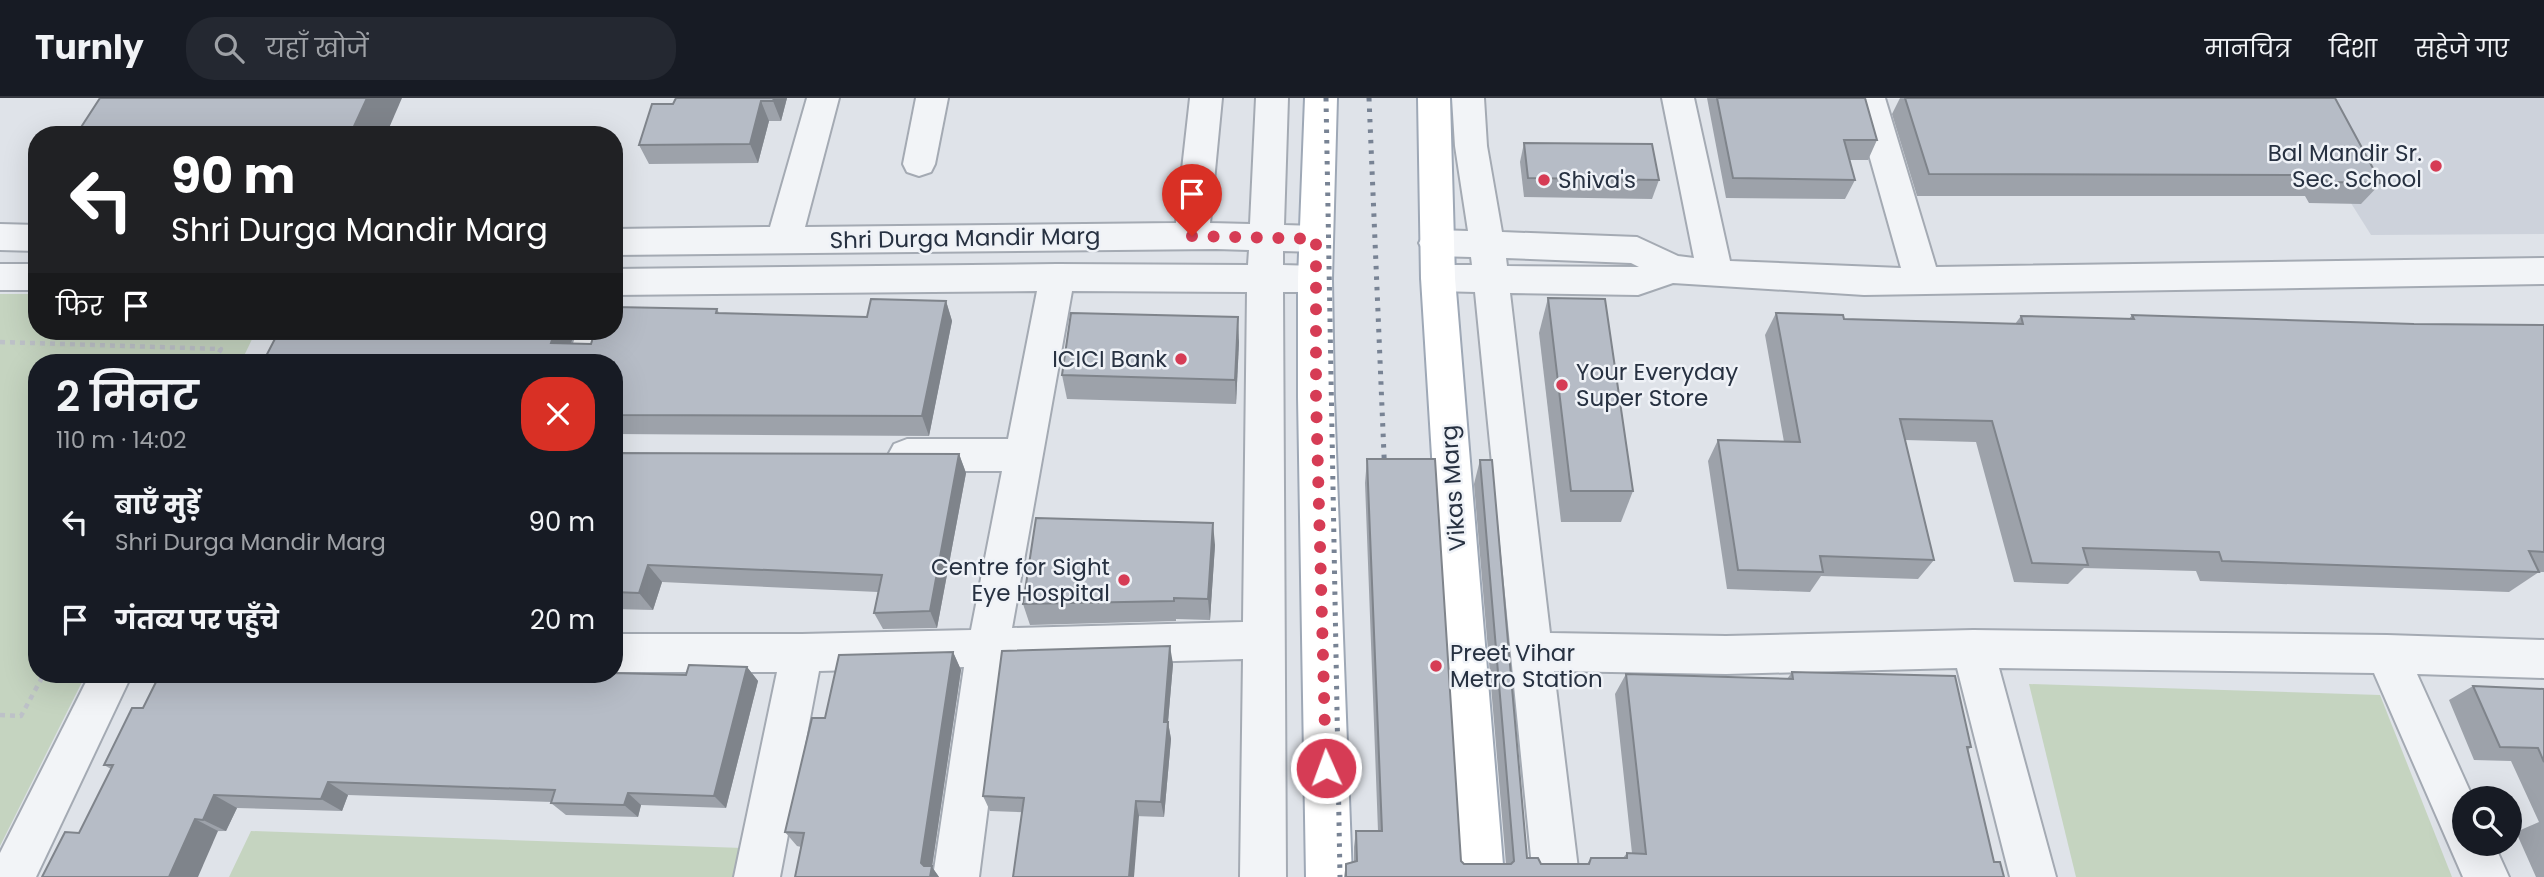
<!DOCTYPE html>
<html lang="hi">
<head>
<meta charset="utf-8">
<style>
  :root { --surface:#171b24; --page:#242831; --text:#f1f3f6; --muted:#9ea1a6; --line:#363941 }
  body { margin:0; font-family:Poppins,"Noto Sans Devanagari",sans-serif; background:var(--page); color:var(--text); height:100vh; display:flex; flex-direction:column; font-size:26px; white-space:nowrap }
  * { box-sizing:border-box; margin:0 }
  p { font-size:23px; color:var(--muted) }
  .icon { flex:none; width:38px; height:38px; fill:none; stroke:currentColor; stroke-width:2; stroke-linecap:round; stroke-linejoin:round }
  .map { position:relative; flex:1; overflow:hidden }
  .sheet { position:absolute; left:28px; top:256px; width:595px; height:329px; display:flex; flex-direction:column; background:var(--surface); border-radius:28px; box-shadow:0 7px 28px #0002 }
  .sheet>* { flex:none }
  .hud { position:absolute; left:28px; top:28px; width:595px; height:214px; border-radius:28px; box-shadow:0 7px 28px #0002; background:#202124; color:#fff; overflow:hidden }
  .tools { position:absolute; left:2452px; top:688px; display:grid; gap:14px }
  .tools a { display:grid; place-items:center; width:70px; height:70px; border-radius:50%; background:var(--surface); box-shadow:0 7px 28px #0002; font-size:35px }
  .pin { position:absolute; display:grid; place-items:center; width:60px; height:60px; color:#fff; margin:-72px -30px; border-radius:50% 50% 50% 0; rotate:-45deg; box-shadow:0 0 7px #0007 }
  .pin .icon { rotate:45deg }
  .me { position:absolute; width:77px; margin:-38px; rotate:358deg; stroke-linejoin:round; filter:drop-shadow(0 0 5px #0008) }
  .turn { display:flex; align-items:center; gap:24px; height:147px; padding:0 28px; font-size:32px }
  .turn .icon { width:91px; height:91px; stroke-width:2.5 }
  .turn b { display:block; font-size:49px; line-height:60px }
  .then { display:flex; align-items:center; height:66px; padding:0 28px; background:#0003; gap:14px; font-size:26px }
  .round { display:grid; place-items:center; flex:none; width:74px; height:74px; border-radius:28px; background:var(--page) }
  .headline { display:flex; align-items:center; justify-content:space-between; height:119px; padding:0 28px }
  h1 { font-size:42px; font-weight:600; line-height:52px }
  ul { padding:0; list-style:none }
  li { display:flex; align-items:center; gap:21px; height:98px; padding:0 28px }
  li div { flex:1 }
  li b { display:block; font-size:26px }
  li em { font-style:normal }
  header { display:flex; align-items:center; gap:42px; box-sizing:border-box; height:98px; padding:0 35px; background:var(--surface); border-bottom:2px solid var(--line) }
  header strong { font-size:33px }
  nav { display:flex; gap:38px; margin-inline-start:auto; font-size:24px }
  .search { width:490px; height:63px; background:var(--page); display:flex; align-items:center; gap:18px; box-sizing:border-box; padding:0 24px; border-radius:28px; color:var(--muted); font-size:26px }
  .map>svg:first-child { display:block }
  .built { fill:#cdd2db }
  .green { fill:#c5d4c0 }
  .lines { fill:none; stroke-linecap:round; stroke-linejoin:round }
  .minor-casing { stroke:#a4aab3; stroke-width:4 }
  .major-casing { stroke:#9ea8b6; stroke-width:4 }
  .path { stroke:#bdc1c8; stroke-width:4.5; stroke-dasharray:5 5; stroke-linecap:butt }
  .minor { fill:#f2f4f7; fill-rule:evenodd }
  .major { fill:#fff; fill-rule:evenodd }
  .rail { stroke:#788394; stroke-width:5; stroke-dasharray:3.5 7; stroke-linecap:butt }
  .wall { fill:#9da2aa }
  .shaded-wall { fill:#7f848b }
  .building { fill:#b6bcc6; stroke:#7f848b; stroke-width:2 }
  .route { stroke:#d63c55; stroke-width:12; stroke-dasharray:0 21.6 }
  .poi-dot { fill:#d63c55; stroke:#eff2f7; stroke-width:2.5 }
  .labels { text-anchor:middle; stroke-width:5; stroke-linejoin:round; paint-order:stroke }
  .poi-label { font-size:23px; fill:#273141; stroke:#eff2f7; text-anchor:end }
  .street-label { font-size:23px; fill:#273141; stroke:#eff2f7 }
</style>
</head>
<body>
<header>
<strong>Turnly</strong>
<div class="search"><svg class="icon" aria-label="search" viewBox="0 0 24 24"><circle cx="10" cy="10" r="6"/><path d="M15 15l6 6"/></svg>यहाँ खोजें</div>
<nav><a>मानचित्र</a><a>दिशा</a><a>सहेजे गए</a></nav>
</header>
<div class="map">
<svg width="2544" height="779" viewBox="0 0 2544 779">
  <rect width="100%" height="100%" fill="#dfe3e9"/>
  <polygon class="built" points="2285,0 2544,0 2544,136 2371,137"/>
  <g class="green">
    <polygon points="0,196 37,196 37,233 256,233 241,264 37,264 37,576 86,576 0,748"/>
    <polygon points="2029,586 2380,597 2452,779 2076,779"/>
    <polygon points="251,733 743,750 737,779 229,779"/>
  </g>
  <g class="lines">
    <g class="minor-casing">
      <g id="minor">
        <path d="M807 0H839L805 129 1176 125 1190 0H1222L1210 125 1250 126 1256 0H1288L1284 127 1316 128 1328 132 1333 141 1328 150 1316 154 1283 153V167L1315 168 1327 171 1332 181 1327 191 1315 194H1283L1286 779H1240L1243 561 1006 568 979 779H933L964 569 819 573 780 779H734L777 574H614V536H802L971 532 1002 373H907L894 368 888 357 894 346 907 341H1008L1037 193 614 197V171L1057 166 1248 167 1249 152 1216 151 614 157V131L770 129ZM1072 193 1247 194 1243 524 1012 530Z"/>
        <polygon points="916,0 948,0 935,66 931,74 919,78 907,74 903,66"/>
        <path d="M1452 0H1484L1487 48 1502 134 1637 139 1678 158 1694 160 1662 0H1694L1730 163 1901 170 1853 0H1885L1936 169 2544 160V186L1864 197 1673 185 1638 197 1510 195 1550 535 1726 538 1973 532 2387 537 2544 542V580L2417 576 2473 700H2464V746H2494L2509 779H2463L2374 575 1999 570 2056 779H2010L1957 570 1726 576 1554 573 1579 779H1533L1475 194 1438 193 1426 190 1421 180 1426 170 1438 167H1472L1471 159 1436 158 1424 154 1419 145 1424 136 1436 132 1468 133 1455 48ZM1506 160 1631 165 1639 169 1507 168Z"/>
        <polygon points="0,126 37,127 37,153 0,152"/>
        <rect x="0" y="166" width="37" height="26"/>
        <polygon points="577,233 613,233 603,264 567,264"/>
        <polygon points="90,576 132,576 36,779 0,779 0,755"/>
      </g>
    </g>
    <g class="major-casing">
      <g id="major">
        <polygon points="1305,0 1337,0 1332,181 1334,299 1352,779 1306,779 1298,299 1298,181"/>
        <polygon points="1418,0 1450,0 1455,180 1504,779 1458,779 1421,180"/>
      </g>
    </g>
    <g class="path">
      <polyline points="0,244 221,251 213,264"/>
      <polyline points="0,617 21,618 44,576"/>
    </g>
    <use href="#minor" class="minor"/>
    <use href="#major" class="major"/>
    <g class="rail">
      <polyline points="1326,0 1340,779"/>
      <polyline points="1369,0 1385,381"/>
    </g>
  </g>
  <g class="wall">
    <polygon points="676,0 787,0 781,23 769,23 758,65 649,66 639,47 673,6"/>
    <polygon points="1707,0 1865,0 1877,42 1868,62 1849,62 1855,82 1845,101 1726,100"/>
    <polygon points="1900,0 2335,0 2381,85 2361,106 2309,105 2305,98 1917,98 1892,16"/>
    <polygon points="1524,45 1659,82 1652,101 1524,99 1520,64"/>
    <polygon points="1548,200 1633,393 1621,424 1561,424 1539,235"/>
    <polygon points="946,203 952,223 929,338 614,336 614,264 279,233 575,233 571,245 591,246 717,211 719,215 867,219"/>
    <polygon points="1776,215 1844,221 2015,226 2021,218 2129,221 2132,217 2414,226 2544,227 2544,474 2539,474 2509,494 2200,483 2196,473 2084,470 2068,486 2014,484 1976,344 1905,342 1934,462 1918,481 1821,478 1810,494 1727,491 1708,363 1718,342 1784,344 1765,237"/>
    <polygon points="1239,244 1236,306 1067,301 1062,277"/>
    <polygon points="614,355 959,356 966,375 937,530 883,531 874,515 878,494 662,484 653,512 614,511"/>
    <polygon points="1367,361 1461,763 1464,766 1506,766 1474,386 1480,362 1527,760 1541,766 1587,766 1591,760 1623,760 1627,755 1632,755 1615,596 1626,576 1787,581 1792,574 1971,649 1968,652 1994,764 2004,779 1344,779 1346,766 1354,764 1354,749 1356,733 1378,733 1365,385"/>
    <polygon points="1215,447 1210,522 1176,521 1176,523 1030,527 1023,506"/>
    <polygon points="953,554 961,572 932,769 939,779 795,779 801,749 797,748 785,734"/>
    <polygon points="1173,566 1168,624 1171,641 1164,719 990,713 983,698"/>
    <polygon points="747,569 758,583 726,710 641,707 638,719 566,717 551,705 552,704 348,697 342,713 237,710 226,733 79,735 111,671 104,667 590,584 686,577"/>
    <polygon points="2473,588 2544,591 2544,779 2536,779 2516,734 2539,724 2511,663 2474,662 2449,602"/>
  </g>
  <g class="shaded-wall">
    <polygon points="367,0 402,0 386,37 350,37"/>
    <polygon points="774,0 787,0 781,23 773,3"/>
    <polygon points="761,3 769,23 758,65 750,46"/>
    <polygon points="946,203 952,223 929,338 922,318"/>
    <polygon points="1238,219 1239,244 1236,306 1235,282"/>
    <polygon points="555,233 575,233 565,264 551,245"/>
    <polygon points="959,356 966,375 937,530 930,513"/>
    <polygon points="1213,425 1215,447 1210,522 1208,501"/>
    <polygon points="648,467 662,484 653,512 639,495"/>
    <polygon points="1170,548 1173,566 1168,624 1171,641 1164,719 1161,704 1164,624"/>
    <polygon points="953,554 961,572 932,769 939,779 930,779 921,765"/>
    <polygon points="747,569 758,583 726,710 714,698"/>
    <polygon points="328,684 348,697 342,713 321,701"/>
    <polygon points="628,695 641,707 638,719 624,707"/>
    <polygon points="214,697 237,710 226,733 203,722"/>
    <polygon points="1136,703 1139,718 1134,779 1129,779"/>
    <polygon points="195,721 218,733 198,779 169,779"/>
  </g>
  <g class="building">
    <polygon points="100,0 367,0 350,37 76,37"/>
    <polygon points="676,0 774,0 773,3 761,3 750,46 639,47 652,6 673,6"/>
    <polygon points="1717,0 1865,0 1877,42 1844,42 1855,82 1733,80"/>
    <polygon points="1905,0 2335,0 2381,85 2327,84 2323,77 1929,76"/>
    <polygon points="1524,45 1652,46 1659,82 1528,80"/>
    <polygon points="1548,200 1605,201 1633,393 1571,393"/>
    <polygon points="871,201 946,203 922,318 614,317 614,264 263,264 279,233 555,233 551,245 591,246 595,233 614,233 614,209 717,211 716,215 867,219"/>
    <polygon points="1071,215 1238,219 1235,282 1062,277"/>
    <polygon points="1776,215 1843,217 1844,221 2023,226 2021,218 2134,221 2132,217 2414,226 2544,227 2544,454 2529,453 2539,474 2222,463 2219,454 2083,450 2088,467 2032,465 1992,323 1900,321 1934,462 1820,458 1823,474 1738,472 1718,342 1800,344"/>
    <polygon points="614,355 959,356 930,513 874,515 882,477 648,467 639,495 614,494"/>
    <polygon points="1367,361 1435,361 1461,763 1464,766 1511,766 1514,763 1480,362 1492,362 1527,760 1538,760 1541,766 1589,766 1591,760 1627,760 1627,755 1646,756 1626,576 1793,581 1792,574 1955,578 1971,649 1967,649 1994,764 2000,764 2004,779 1346,779 1346,766 1357,763 1356,733 1382,733"/>
    <polygon points="1036,420 1213,425 1208,501 1174,500 1174,503 1023,506"/>
    <polygon points="1170,548 1164,624 1168,624 1161,704 1136,703 1129,779 1013,779 1024,700 983,698 1002,553"/>
    <polygon points="953,554 921,765 924,768 932,768 930,779 795,779 804,735 785,734 812,620 825,620 839,557"/>
    <polygon points="689,567 747,569 714,698 628,695 624,707 551,705 555,692 328,684 321,701 214,697 203,722 195,721 169,779 42,779 65,734 79,735 113,667 104,667 132,610 143,610 160,576 400,576 590,584 593,576 614,575 686,577"/>
    <polygon points="2473,588 2544,591 2544,664 2538,650 2500,649"/>
  </g>
  <g class="lines">
    <polyline class="route" points="1192,138 1316,141 1316,299 1326,670"/>
  </g>
  <g class="poi-dot">
    <circle cx="2436" cy="68" r="7"/>
    <circle cx="1544" cy="82" r="7"/>
    <circle cx="1181" cy="261" r="7"/>
    <circle cx="1562" cy="287" r="7"/>
    <circle cx="1124" cy="482" r="7"/>
    <circle cx="1436" cy="568" r="7"/>
  </g>
  <g class="labels">
    <g class="poi-label">
      <text x="2422" y="63">Bal Mandir Sr.<tspan x="2422" dy="26">Sec. School</tspan></text>
      <text x="1558" y="90" text-anchor="start">Shiva's</text>
      <text x="1167" y="269">ICICI Bank</text>
      <text x="1576" y="282" text-anchor="start">Your Everyday<tspan x="1576" dy="26">Super Store</tspan></text>
      <text x="1110" y="477">Centre for Sight<tspan x="1110" dy="26">Eye Hospital</tspan></text>
      <text x="1450" y="563" text-anchor="start">Preet Vihar<tspan x="1450" dy="26">Metro Station</tspan></text>
    </g>
    <g class="street-label">
      <text transform="translate(965 140) rotate(-1)" y="8">Shri Durga Mandir Marg</text>
      <text transform="translate(1453 390) rotate(-94)" y="8">Vikas Marg</text>
    </g>
  </g>
</svg>
<div class="tools">
<a><svg class="icon" aria-label="search" viewBox="0 0 24 24"><circle cx="10" cy="10" r="6"/><path d="M15 15l6 6"/></svg></a>
</div>
<div class="pin" style="left:1192px;top:138px;background:#d93025"><svg class="icon" aria-label="arrive" viewBox="0 0 24 24"><path d="M6 21V4h12l-3 4 3 4H6"/></svg></div>
<svg class="me" style="left:1326px;top:670px" viewBox="-20 -20 40 40"><circle r="17" fill="#d63c55" stroke="#fff" stroke-width="3"/><path d="M0-11L8 9 0 5-8 9z" fill="#fff"/></svg>
<div class="hud">
<div class="turn"><svg class="icon" aria-label="left" viewBox="0 0 24 24"><path d="M17 20v-9H6M10 6l-5 5 5 5"/></svg><div><b>90 m</b>Shri Durga Mandir Marg</div></div>
<div class="then">फिर<svg class="icon" aria-label="arrive" viewBox="0 0 24 24"><path d="M6 21V4h12l-3 4 3 4H6"/></svg></div>
</div>
<section class="sheet">
<div class="headline"><div><h1>2 मिनट</h1><p>110 m · 14:02</p></div><a class="round" style="background:#d93025;color:#fff"><svg class="icon" aria-label="close" viewBox="0 0 24 24"><path d="M6 6l12 12M18 6L6 18"/></svg></a></div>
<ul>
<li><svg class="icon" aria-label="left" viewBox="0 0 24 24"><path d="M17 20v-9H6M10 6l-5 5 5 5"/></svg><div><b>बाएँ मुड़ें</b><p>Shri Durga Mandir Marg</p></div><em>90 m</em></li>
<li><svg class="icon" aria-label="arrive" viewBox="0 0 24 24"><path d="M6 21V4h12l-3 4 3 4H6"/></svg><div><b>गंतव्य पर पहुँचे</b></div><em>20 m</em></li>
</ul>
</section>
</div>
</body>
</html>
